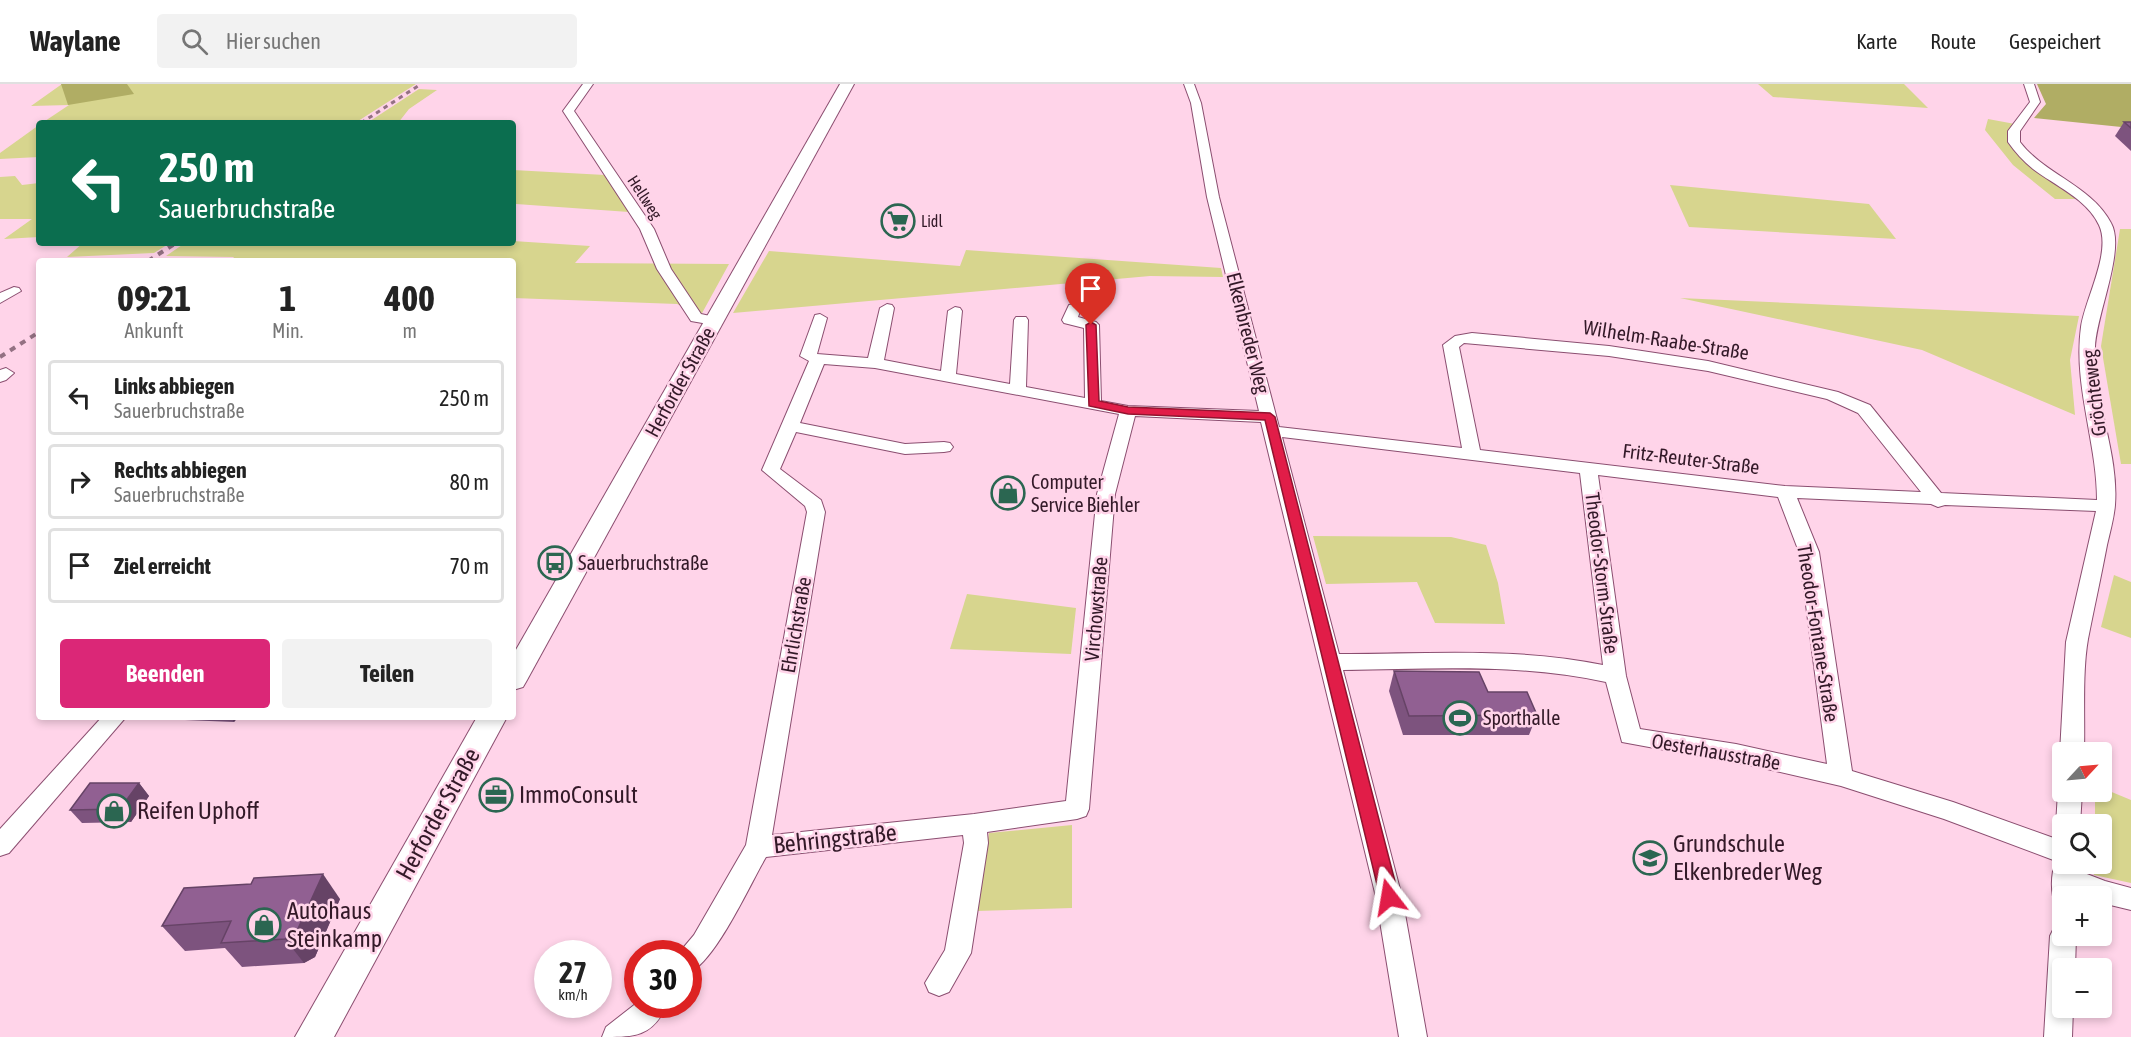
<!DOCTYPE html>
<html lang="de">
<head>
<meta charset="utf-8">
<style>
  :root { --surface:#fff; --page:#f2f2f2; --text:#222; --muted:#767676; --line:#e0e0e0; --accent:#db2777 }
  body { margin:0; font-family:"Asap Condensed",sans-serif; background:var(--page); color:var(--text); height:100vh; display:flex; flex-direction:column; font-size:22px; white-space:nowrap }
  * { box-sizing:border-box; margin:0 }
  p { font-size:20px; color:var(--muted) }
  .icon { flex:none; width:33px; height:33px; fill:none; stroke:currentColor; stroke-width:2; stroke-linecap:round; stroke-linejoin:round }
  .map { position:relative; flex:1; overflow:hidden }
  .side { position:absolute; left:36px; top:174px; width:480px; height:462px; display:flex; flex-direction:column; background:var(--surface); border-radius:6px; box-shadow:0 3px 9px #0003 }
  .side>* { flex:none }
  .guide { position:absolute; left:36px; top:36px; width:480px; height:126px; border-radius:6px; box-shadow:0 3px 9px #0003; background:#0b6e4f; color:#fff; overflow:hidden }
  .needle { width:39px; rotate:64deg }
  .tools { position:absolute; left:2052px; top:658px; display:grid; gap:12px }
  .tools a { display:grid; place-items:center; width:60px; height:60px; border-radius:6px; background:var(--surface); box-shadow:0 3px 9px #0003; font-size:30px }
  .speed { position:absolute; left:534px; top:856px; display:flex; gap:12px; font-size:30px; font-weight:700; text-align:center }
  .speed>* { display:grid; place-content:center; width:78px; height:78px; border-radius:50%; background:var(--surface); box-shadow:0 3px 9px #0003; line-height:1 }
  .speed small { font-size:15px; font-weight:400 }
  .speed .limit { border:9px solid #d22; background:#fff; color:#111 }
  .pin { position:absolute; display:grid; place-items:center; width:51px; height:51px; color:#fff; margin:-62px -26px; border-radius:50% 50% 50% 0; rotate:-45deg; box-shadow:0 0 6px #0007 }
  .pin .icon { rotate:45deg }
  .me { position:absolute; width:66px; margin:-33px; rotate:346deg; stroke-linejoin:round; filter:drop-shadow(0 0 4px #0008) }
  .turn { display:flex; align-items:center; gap:21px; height:126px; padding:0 24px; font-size:27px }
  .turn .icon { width:78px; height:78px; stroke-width:2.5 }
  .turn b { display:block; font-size:42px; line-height:51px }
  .eta { display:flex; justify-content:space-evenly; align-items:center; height:102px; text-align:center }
  .eta b { font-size:36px; font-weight:700; line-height:42px }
  .action { display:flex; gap:12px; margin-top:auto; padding:12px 24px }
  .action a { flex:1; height:69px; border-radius:6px; background:var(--accent); color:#fff; font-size:24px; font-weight:700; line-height:69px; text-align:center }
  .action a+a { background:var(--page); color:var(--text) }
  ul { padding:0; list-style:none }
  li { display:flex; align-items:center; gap:18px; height:75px; margin:0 12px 9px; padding:0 12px; border:3px solid var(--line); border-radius:6px }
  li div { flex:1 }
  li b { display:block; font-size:22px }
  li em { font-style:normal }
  header { display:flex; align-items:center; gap:36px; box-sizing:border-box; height:84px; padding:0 30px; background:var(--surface); border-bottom:2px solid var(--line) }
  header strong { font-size:28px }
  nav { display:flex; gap:33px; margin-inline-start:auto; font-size:21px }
  .search { width:420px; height:54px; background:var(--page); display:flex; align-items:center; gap:15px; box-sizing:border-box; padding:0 21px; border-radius:6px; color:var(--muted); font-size:22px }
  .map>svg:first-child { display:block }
  .green { fill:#d7d58e }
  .forest { fill:#b0ad64 }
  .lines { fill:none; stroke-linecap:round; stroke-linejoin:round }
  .minor-casing { stroke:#8b4e70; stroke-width:2 }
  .major-casing { stroke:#8b4e70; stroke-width:2 }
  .minor { fill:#fff; fill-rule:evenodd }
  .major { fill:#fff; fill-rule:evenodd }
  .rail-far1 { stroke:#947183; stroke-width:3; stroke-dasharray:4.5 4.5; stroke-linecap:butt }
  .rail { stroke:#947183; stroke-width:4; stroke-dasharray:6 6; stroke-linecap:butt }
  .wall { fill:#7d537e }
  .shaded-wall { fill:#664366 }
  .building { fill:#916092; stroke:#664366; stroke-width:1.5 }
  .route { fill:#e11d48; stroke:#92132f; stroke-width:1.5 }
  .labels { text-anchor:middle; stroke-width:5; stroke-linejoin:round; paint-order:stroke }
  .far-street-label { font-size:16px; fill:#331928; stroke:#ffd4e9 }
  .far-poi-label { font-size:16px; fill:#331928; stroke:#ffd4e9; text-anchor:start }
  .street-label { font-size:20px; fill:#331928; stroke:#ffd4e9 }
  .poi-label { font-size:20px; fill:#331928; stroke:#ffd4e9; text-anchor:start }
  .near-poi-label { font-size:24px; fill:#331928; stroke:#ffd4e9; text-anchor:start }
  .near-street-label { font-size:24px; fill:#331928; stroke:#ffd4e9 }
</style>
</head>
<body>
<header>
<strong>Waylane</strong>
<div class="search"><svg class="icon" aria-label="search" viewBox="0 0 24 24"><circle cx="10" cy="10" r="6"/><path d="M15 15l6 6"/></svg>Hier suchen</div>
<nav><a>Karte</a><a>Route</a><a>Gespeichert</a></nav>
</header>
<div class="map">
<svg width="2131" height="953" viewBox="0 0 2131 953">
  <rect width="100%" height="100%" fill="#ffd4e9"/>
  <g class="green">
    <polygon points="62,0 416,0 355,39 42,39 69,21 31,22"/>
    <polygon points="1758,0 1904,0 1928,24 1773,13"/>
    <polygon points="419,5 437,6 409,25 398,39 367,39"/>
    <path d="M1988 35 2015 40 2007 50C2018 79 2052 97 2076 115H2055L2013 81 1985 46Z"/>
    <polygon points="39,41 39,73 0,75 0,69"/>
    <polygon points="513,86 605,91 629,128 516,120 513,122"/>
    <polygon points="15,92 22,101 39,99 39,153 4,155 32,135 0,135 0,93"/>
    <polygon points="1670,101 1869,120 1896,155 1689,143"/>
    <polygon points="2120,145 2131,145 2131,380 2121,380 2101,262"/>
    <polygon points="513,157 590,162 575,179 729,180 701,231 677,220 513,214 513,177 231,177 234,173 166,172 185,159"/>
    <polygon points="83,159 170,159 154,169 67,173"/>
    <polygon points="966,166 1221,184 1223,193 1150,192 733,229 769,167 960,182"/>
    <polygon points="1680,214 2079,232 2070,276 2075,331 1922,266"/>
    <polygon points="1313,452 1451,453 1486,461 1498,499 1505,540 1435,539 1417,498 1326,500"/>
    <polygon points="2114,491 2131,498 2131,554 2101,543"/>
    <polygon points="967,510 1076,524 1071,570 950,565"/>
    <polygon points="2102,704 2131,716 2131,799 2094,791 2094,780 2102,780 2102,741 2095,741 2095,708 2102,708"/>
    <polygon points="1072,741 1072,824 977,827 989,749"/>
  </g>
  <g class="forest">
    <polygon points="61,0 127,0 134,10 68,21"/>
    <polygon points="2037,0 2131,0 2131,44 2034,34 2046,20"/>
  </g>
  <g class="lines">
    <g class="minor-casing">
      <g id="minor">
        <polygon points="583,0 593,0 574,27 654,145 671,185 701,230 719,234 721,237 719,240 714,241 691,237 657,185 640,145 563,27"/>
        <path d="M1184 0H1194L1201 19 1219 113 1279 343 1462 364 1443 261 1455 252 1472 249 1609 262 1708 277 1838 308 1870 321 1941 409 2097 416C2097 358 2073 302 2081 243 2085 215 2112 168 2099 141 2087 115 2054 101 2033 85 2023 77 2015 68 2008 58V47L2030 18 2024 0H2034L2040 18 2020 47V58C2044 90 2092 102 2111 139 2126 165 2096 231 2095 263 2093 317 2119 368 2115 421 2114 434 2110 448 2107 461 2101 493 2094 524 2088 555 2082 589 2085 634 2084 669H2062V673L2060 669 2066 558 2096 427 1945 421 1938 423 1931 420 1797 414 1819 468 1852 687 1953 718 2062 757V780H2077L2079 787 2105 797 2131 804V826L2102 819V813H2087L2078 809V813H2062V823L2056 821C2050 809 2051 789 2056 777L1944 735 1841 702 1763 684 1622 658 1606 598C1519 579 1430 585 1343 586L1402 813 1427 953H1399L1376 813 1261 338 1135 332 1115 410 1089 725 1086 732 1077 735 987 748 988 759 971 869 949 908 939 912 929 908 925 899 945 866 964 759 963 751 766 773C750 800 715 879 688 889V870H678L694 851 746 761 807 428 805 422 762 386 809 277 800 272 815 231 820 230 827 234 817 270 868 274 880 224 887 220 892 221 894 224 884 276 941 287 948 227 955 223 960 224 962 227 956 290 1010 300 1014 236 1016 233H1026L1028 236 1026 303 1085 314 1084 244 1064 239 1062 236 1069 221 1074 220 1081 224 1078 233 1096 238 1099 241 1101 317 1128 322 1259 327 1207 113 1191 19ZM1464 259 1609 272 1708 287 1827 315 1858 329 1921 408 1785 402 1480 366 1459 263ZM824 280 875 284 1119 330 1097 410 1066 717 974 730 772 751 825 428 821 416 780 385 796 348 905 370 944 368 950 367 953 363 950 359 944 358 905 360 800 339ZM1282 353 1580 389 1603 581C1516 563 1427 570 1339 570ZM1598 391 1778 413 1799 468 1827 680 1736 660 1640 645 1626 592Z"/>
        <polygon points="14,203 19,204 21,207 0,219 0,209"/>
        <polygon points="6,284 14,289 6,296 0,298 0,286"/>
        <polygon points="102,633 126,633 9,769 0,772 0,745"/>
        <polygon points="2062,701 2062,708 2082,708 2080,741 2062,741 2062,749 2056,741 2058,708"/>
        <polygon points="2062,840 2062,852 2076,852 2075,885 2062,885 2062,924 2073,924 2072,953 2044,953 2050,852 2054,844"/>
        <path d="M638 918V921H667C652 953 635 953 602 953L606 943Z"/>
      </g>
    </g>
    <g class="major-casing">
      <g id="major">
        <polygon points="840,0 854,0 527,596 523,603 513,606 513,571"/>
        <polygon points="477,633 507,633 334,953 295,953"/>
      </g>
    </g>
    <use href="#minor" class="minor"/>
    <use href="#major" class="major"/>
    <polyline class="rail-far1" points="361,39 421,0"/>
    <g class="rail">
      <polyline points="148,177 176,159"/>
      <polyline points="0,273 39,248"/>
    </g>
  </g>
  <g class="wall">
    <polygon points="2124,38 2131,38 2131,67 2115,52"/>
    <polygon points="1394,587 1488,608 1537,631 1529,651 1403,651 1389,607"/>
    <polygon points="183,633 238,633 234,638 185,636"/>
    <polygon points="139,699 149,712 131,738 82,739 70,726"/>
    <polygon points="340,815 315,873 304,879 242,883 225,864 185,867 162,842"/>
  </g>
  <g class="shaded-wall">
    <polygon points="231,633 238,633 234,638"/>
    <polygon points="139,699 149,712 131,738 120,725"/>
    <polygon points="323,790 340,815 315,873 304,879 285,855"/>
  </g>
  <g class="building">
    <polygon points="2124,38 2131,38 2131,44"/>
    <polygon points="1394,587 1479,588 1488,608 1527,608 1537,631 1409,632"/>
    <polygon points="90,699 139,699 120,725 70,726"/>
    <polygon points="323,790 296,849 285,855 221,859 231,837 162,842 184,804 251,800 254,794"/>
  </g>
  <polygon class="route" points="1091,238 1096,241 1099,317 1128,323 1270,329 1275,333 1399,813 1396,818 1389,821 1383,818 1380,813 1265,336 1128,330 1089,322 1086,241"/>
  <defs>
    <g id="supermarket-ring" transform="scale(1.725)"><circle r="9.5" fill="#ffd4e9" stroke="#2b6651" stroke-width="1.5"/><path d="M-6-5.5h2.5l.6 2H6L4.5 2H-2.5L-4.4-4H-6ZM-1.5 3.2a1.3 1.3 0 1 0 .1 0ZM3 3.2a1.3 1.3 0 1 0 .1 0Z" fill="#2b6651"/></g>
    <g id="shop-ring" transform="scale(1.725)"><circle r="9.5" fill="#ffd4e9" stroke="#2b6651" stroke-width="1.5"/><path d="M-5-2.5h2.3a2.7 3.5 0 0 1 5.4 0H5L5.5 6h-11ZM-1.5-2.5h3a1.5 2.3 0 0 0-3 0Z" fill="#2b6651"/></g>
    <g id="bus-ring" transform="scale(1.725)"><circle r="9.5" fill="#ffd4e9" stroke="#2b6651" stroke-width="1.5"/><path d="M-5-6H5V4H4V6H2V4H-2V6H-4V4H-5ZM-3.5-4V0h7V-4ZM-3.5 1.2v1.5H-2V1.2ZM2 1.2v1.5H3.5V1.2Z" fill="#2b6651"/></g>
    <g id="stadium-ring" transform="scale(1.725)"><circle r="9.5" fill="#ffd4e9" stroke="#2b6651" stroke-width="1.5"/><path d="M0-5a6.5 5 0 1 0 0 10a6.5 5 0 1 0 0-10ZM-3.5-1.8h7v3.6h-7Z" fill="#2b6651"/></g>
    <g id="office-ring" transform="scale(1.725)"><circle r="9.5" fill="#ffd4e9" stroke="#2b6651" stroke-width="1.5"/><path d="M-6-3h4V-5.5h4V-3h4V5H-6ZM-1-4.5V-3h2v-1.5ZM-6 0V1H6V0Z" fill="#2b6651"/></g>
    <g id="school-ring" transform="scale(1.725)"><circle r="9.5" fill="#ffd4e9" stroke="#2b6651" stroke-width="1.5"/><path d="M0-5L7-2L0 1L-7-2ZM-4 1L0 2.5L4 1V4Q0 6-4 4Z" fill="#2b6651"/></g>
  </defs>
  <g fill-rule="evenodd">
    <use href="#supermarket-ring" x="898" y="137"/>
    <use href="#shop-ring" x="1008" y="409"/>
    <use href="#bus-ring" x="555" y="479"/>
    <use href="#stadium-ring" x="1460" y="634"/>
    <use href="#office-ring" x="496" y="711"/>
    <use href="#shop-ring" x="114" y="727"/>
    <use href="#school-ring" x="1650" y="774"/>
    <use href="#shop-ring" x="264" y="841"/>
  </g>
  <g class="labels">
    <g class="far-street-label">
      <text transform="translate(645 113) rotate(57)" y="6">Hellweg</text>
    </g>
    <g class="far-poi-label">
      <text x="921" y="143">Lidl</text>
    </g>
    <g class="street-label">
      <text transform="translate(1248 249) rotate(76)" y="7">Elkenbreder Weg</text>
      <text transform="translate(1666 256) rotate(9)" y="7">Wilhelm-Raabe-Straße</text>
      <text transform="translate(680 298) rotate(-61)" y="7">Herforder Straße</text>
      <text transform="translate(2094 309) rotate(-97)" y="7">Gröchteweg</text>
      <text transform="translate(1691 375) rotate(7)" y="7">Fritz-Reuter-Straße</text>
      <text transform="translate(1602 489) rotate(83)" y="7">Theodor-Storm-Straße</text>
      <text transform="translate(1096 525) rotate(-85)" y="7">Virchowstraße</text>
      <text transform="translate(796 541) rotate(-80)" y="7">Ehrlichstraße</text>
      <text transform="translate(1818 549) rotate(81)" y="7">Theodor-Fontane-Straße</text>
      <text transform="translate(1716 668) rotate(10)" y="7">Oesterhausstraße</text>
    </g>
    <g class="poi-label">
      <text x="1031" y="405">Computer<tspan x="1031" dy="23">Service Biehler</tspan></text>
      <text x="578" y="486">Sauerbruchstraße</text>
      <text x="1483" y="641">Sporthalle</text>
    </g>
    <g class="near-poi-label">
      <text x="519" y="719">ImmoConsult</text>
      <text x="137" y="735">Reifen Uphoff</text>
      <text x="1673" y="768">Grundschule<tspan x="1673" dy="28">Elkenbreder Weg</tspan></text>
      <text x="287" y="835">Autohaus<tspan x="287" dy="28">Steinkamp</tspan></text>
    </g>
    <g class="near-street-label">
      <text transform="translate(438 730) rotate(-61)" y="8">Herforder Straße</text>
      <text transform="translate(835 755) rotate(-6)" y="8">Behringstraße</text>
    </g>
  </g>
</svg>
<div class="tools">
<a><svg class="needle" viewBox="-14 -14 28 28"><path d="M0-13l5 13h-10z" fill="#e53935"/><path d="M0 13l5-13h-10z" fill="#767676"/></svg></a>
<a><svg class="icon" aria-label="search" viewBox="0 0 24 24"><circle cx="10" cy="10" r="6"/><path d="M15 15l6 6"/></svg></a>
<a>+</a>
<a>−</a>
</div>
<div class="speed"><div>27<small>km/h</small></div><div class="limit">30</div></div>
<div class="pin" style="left:1091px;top:241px;background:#d93025"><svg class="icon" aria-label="arrive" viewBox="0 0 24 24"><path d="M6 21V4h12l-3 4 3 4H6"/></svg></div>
<svg class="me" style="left:1389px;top:813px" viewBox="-20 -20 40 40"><path d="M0-17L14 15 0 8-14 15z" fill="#e11d48" stroke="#fff" stroke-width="4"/></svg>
<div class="guide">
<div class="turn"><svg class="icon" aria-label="left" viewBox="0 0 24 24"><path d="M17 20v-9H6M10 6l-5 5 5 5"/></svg><div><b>250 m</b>Sauerbruchstraße</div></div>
</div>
<section class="side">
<div class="eta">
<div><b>09:21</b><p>Ankunft</p></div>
<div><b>1</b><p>Min.</p></div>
<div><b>400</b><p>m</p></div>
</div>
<ul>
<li><svg class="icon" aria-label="left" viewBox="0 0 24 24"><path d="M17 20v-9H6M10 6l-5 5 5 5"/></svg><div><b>Links abbiegen</b><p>Sauerbruchstraße</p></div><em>250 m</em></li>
<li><svg class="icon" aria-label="right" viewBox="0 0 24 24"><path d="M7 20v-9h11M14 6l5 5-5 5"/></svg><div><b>Rechts abbiegen</b><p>Sauerbruchstraße</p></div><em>80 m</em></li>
<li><svg class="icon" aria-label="arrive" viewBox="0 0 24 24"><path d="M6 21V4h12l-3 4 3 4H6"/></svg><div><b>Ziel erreicht</b></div><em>70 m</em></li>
</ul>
<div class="action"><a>Beenden</a><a>Teilen</a></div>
</section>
</div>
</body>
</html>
